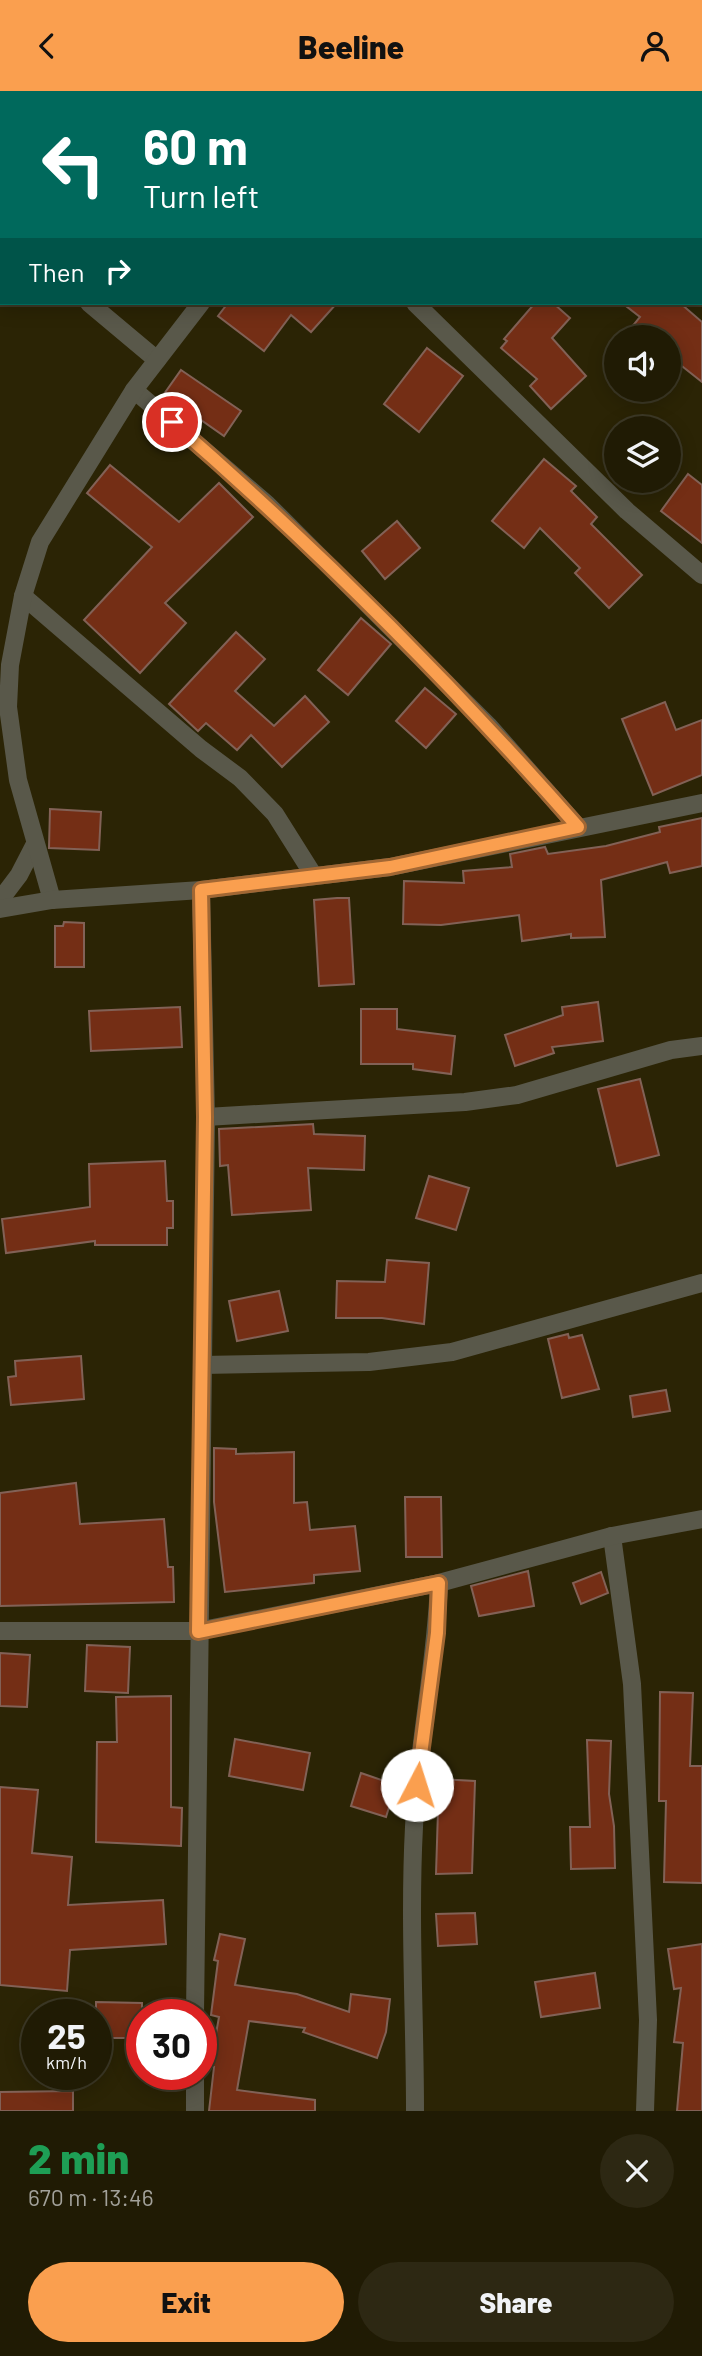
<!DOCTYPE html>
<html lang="en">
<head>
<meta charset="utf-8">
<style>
  :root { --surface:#201b04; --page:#2d2813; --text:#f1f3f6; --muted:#a2a19a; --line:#3d3926; --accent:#fa9f4f }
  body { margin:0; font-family:Barlow,sans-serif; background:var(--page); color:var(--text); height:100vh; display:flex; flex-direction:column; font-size:26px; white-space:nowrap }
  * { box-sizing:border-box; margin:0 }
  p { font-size:23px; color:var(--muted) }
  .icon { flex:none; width:38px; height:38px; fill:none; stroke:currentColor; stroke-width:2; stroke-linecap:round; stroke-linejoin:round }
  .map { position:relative; height:2020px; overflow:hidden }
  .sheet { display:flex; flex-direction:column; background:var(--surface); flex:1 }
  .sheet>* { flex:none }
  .top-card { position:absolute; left:0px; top:0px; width:704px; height:214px; box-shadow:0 4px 18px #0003,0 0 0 2px var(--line); background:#00695c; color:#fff; overflow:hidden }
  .controls { position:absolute; left:604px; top:234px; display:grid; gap:14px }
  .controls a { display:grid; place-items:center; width:77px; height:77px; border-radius:50%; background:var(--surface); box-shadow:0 4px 18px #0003,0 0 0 2px var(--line); font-size:35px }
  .speed { position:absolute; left:21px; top:1908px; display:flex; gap:14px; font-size:35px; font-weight:700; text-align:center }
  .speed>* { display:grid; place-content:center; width:91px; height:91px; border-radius:50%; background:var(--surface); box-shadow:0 4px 18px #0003,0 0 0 2px var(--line); line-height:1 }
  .speed small { font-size:18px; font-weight:400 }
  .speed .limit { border:10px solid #d22; background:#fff; color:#111 }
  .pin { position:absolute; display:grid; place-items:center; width:60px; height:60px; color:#fff; margin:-30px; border:4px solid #fff; border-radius:50%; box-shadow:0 2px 7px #0007 }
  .me { position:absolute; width:77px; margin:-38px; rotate:5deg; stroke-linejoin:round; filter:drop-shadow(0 0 5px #0008) }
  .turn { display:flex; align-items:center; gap:24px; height:147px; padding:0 28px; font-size:32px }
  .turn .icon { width:91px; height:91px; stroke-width:2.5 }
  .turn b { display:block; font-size:49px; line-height:60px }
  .then { display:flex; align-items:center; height:66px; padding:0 28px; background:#0003; gap:14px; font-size:26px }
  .round { display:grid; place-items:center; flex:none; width:74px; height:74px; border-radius:37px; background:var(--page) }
  .overview { display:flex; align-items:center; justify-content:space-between; height:119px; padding:0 28px }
  h1 { font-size:42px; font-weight:800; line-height:52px; color:#1e9e55 }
  .primary-button { display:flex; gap:14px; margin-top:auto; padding:14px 28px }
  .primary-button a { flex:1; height:80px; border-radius:42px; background:var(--accent); color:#111; font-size:28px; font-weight:800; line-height:80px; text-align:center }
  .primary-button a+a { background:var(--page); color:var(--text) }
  header { display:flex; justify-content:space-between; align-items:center; height:91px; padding:0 28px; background:var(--accent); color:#111; font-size:32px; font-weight:800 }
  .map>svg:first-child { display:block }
  .building { fill:#742e15; stroke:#826156; stroke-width:2 }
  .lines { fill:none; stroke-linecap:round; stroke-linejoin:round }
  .minor { stroke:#59584a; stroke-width:18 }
  .route-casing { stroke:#a26733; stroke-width:18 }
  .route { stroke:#fa9f4f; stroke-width:12 }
</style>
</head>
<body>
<header><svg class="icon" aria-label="back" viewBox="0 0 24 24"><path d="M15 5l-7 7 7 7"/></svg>Beeline<svg class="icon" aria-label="person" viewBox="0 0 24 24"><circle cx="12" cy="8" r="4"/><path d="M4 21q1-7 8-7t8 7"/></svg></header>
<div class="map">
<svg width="702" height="2020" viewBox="0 0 702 2020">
  <rect width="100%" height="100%" fill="#2b2405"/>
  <g class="building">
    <polygon points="228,212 337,212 311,241 291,224 264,260 218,225"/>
    <polygon points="535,212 553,212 570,227 552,247 586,285 551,318 530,295 537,288 501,257 507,250 504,248"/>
    <polygon points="622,212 680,212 702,231 702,291 668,264 668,247 623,247 640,226"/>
    <polygon points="427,257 463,285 419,341 384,313"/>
    <polygon points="181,279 241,320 224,345 164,303"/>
    <polygon points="544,368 576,395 571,400 597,426 591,433 642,484 609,517 575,482 580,477 540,437 524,457 492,430"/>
    <polygon points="110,374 179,431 219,392 253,426 165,512 186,532 140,582 84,529 152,456 87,402"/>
    <polygon points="688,383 702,394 702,452 661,420"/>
    <polygon points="397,430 420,457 385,488 362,460"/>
    <polygon points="361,527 391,553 348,604 318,579"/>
    <polygon points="236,541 265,568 235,600 274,635 305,605 329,631 282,676 251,644 237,659 206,632 198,640 169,613"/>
    <polygon points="425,597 456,623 426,657 396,630"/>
    <polygon points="665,611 676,639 702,629 702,684 653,704 622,628"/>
    <polygon points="50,718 101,721 99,759 49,757"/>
    <polygon points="702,727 702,775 670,782 667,771 601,789 605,846 571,847 571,843 522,850 519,824 441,834 403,833 404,790 464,792 463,780 512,776 510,763 545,756 548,763 606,755 660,741 659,736"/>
    <polygon points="337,807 349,807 354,893 319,895 314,809"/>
    <polygon points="64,831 84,832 84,876 55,876 55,835 63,835"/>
    <polygon points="598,911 603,950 552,956 554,962 515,975 505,944 563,924 562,916"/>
    <polygon points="180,916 182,956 91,960 89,920"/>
    <polygon points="361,918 397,918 397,938 455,945 451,983 413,978 413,973 361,973"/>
    <polygon points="640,988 659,1064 617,1075 598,998"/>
    <polygon points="313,1033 314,1043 365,1045 364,1079 308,1077 311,1119 232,1124 228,1074 220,1075 219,1038"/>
    <polygon points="165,1070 167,1110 173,1110 173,1137 167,1137 167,1154 95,1154 95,1150 6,1162 2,1128 90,1116 89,1073"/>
    <polygon points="429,1085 469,1097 456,1139 416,1127"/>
    <polygon points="387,1169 429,1172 424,1233 382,1227 336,1227 337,1190 385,1191"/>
    <polygon points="279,1200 288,1240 237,1250 229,1210"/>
    <polygon points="568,1243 569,1247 582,1244 599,1298 562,1307 548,1248"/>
    <polygon points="81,1265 84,1308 11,1314 8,1286 16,1285 15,1270"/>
    <polygon points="666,1299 670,1320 633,1326 630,1305"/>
    <polygon points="214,1357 236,1358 236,1363 294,1361 294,1412 307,1411 310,1439 355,1435 360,1480 314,1484 314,1492 225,1501 214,1411"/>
    <polygon points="76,1392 80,1433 164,1428 168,1476 173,1476 174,1511 0,1515 0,1402"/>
    <polygon points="405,1406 441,1406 442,1466 406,1466"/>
    <polygon points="528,1480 534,1515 479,1525 471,1495"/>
    <polygon points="601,1481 608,1502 581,1513 573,1492"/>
    <polygon points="87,1554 130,1556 128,1602 85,1600"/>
    <polygon points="0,1562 30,1564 27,1616 0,1615"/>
    <polygon points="660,1601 693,1602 690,1675 702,1675 702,1792 664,1791 666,1710 659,1710"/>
    <polygon points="171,1605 171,1716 182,1717 181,1755 96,1751 97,1651 117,1651 116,1606"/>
    <polygon points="235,1648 310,1662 303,1699 229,1685"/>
    <polygon points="587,1649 611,1650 609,1703 614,1735 615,1777 571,1778 570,1736 590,1736"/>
    <polygon points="361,1682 396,1694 386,1726 351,1715"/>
    <polygon points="439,1688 475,1690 472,1782 436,1783"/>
    <polygon points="0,1696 38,1699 32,1762 72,1766 68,1814 163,1809 166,1853 70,1859 67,1900 0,1894"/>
    <polygon points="475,1822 477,1853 438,1855 436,1823"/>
    <polygon points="220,1843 245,1848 235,1894 297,1903 349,1921 351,1903 390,1908 386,1941 377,1967 303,1941 305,1937 249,1930 237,1999 315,2009 315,2020 209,2020 214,1976 210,1976 219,1926 211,1924 218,1870 214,1869"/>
    <polygon points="702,1853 702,2020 677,2020 683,1952 674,1951 681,1897 674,1898 668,1858"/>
    <polygon points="595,1882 600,1917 541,1926 535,1891"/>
    <polygon points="96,1911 142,1912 142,1947 96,1947"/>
    <polygon points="73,2000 73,2020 0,2020 0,2001"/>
  </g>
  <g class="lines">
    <g class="minor">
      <polyline points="322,0 324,2"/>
      <polyline points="517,0 518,2"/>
      <polyline points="364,2 365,0"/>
      <polyline points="0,71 2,69"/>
      <polyline points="0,136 2,138"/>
      <polyline points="89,212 157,269"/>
      <polyline points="415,212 627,420 702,484"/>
      <polyline points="134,299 267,413 488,634 578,736"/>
      <polyline points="23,505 201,658 240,687 275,723 314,785"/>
      <polyline points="0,809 19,784 35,753"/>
      <polyline points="52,809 18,689 8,616 10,574 23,505 40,451 134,299 201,212"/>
      <polyline points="0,818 52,809 201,799 390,776 702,712"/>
      <polyline points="206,1026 465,1011 517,1004 671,959 702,955"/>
      <polyline points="202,1274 369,1271 452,1261 702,1192"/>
      <polyline points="612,1445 632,1593 648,1929 645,2020"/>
      <polyline points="0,1540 198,1540 439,1492 612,1445 702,1428"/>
      <polyline points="195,1923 206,1026 201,799"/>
      <polyline points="195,2020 195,1983"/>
      <path d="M415 2020C415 1926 409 1830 414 1736 418 1654 436 1574 439 1492"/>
    </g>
  </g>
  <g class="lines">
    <g class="route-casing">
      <path id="route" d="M172 331C317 457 452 593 578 736L390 776 201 799 205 1026 198 1541 439 1492 437 1542 417 1694"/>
    </g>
    <use href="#route" class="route"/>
  </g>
</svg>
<div class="controls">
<a><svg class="icon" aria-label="sound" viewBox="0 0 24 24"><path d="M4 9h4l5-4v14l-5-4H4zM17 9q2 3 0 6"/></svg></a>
<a><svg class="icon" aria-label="layers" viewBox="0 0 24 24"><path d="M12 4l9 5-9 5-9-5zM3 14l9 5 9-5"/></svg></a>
</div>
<div class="speed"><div>25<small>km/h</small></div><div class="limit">30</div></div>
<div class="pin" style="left:172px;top:331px;background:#d93025"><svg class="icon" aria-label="arrive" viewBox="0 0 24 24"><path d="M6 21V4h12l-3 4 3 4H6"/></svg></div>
<svg class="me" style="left:417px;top:1694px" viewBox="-20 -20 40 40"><circle r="19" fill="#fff"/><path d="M0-13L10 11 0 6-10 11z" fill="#fa9f4f"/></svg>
<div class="top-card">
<div class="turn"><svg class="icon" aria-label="left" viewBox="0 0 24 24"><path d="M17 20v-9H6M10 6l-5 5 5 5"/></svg><div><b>60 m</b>Turn left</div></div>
<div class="then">Then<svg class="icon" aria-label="right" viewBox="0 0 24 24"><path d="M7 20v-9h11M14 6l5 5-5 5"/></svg></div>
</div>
</div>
<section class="sheet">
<div class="overview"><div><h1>2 min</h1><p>670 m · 13:46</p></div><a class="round"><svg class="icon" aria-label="close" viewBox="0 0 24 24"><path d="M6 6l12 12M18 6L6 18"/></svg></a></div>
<div class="primary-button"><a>Exit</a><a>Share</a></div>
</section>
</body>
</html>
